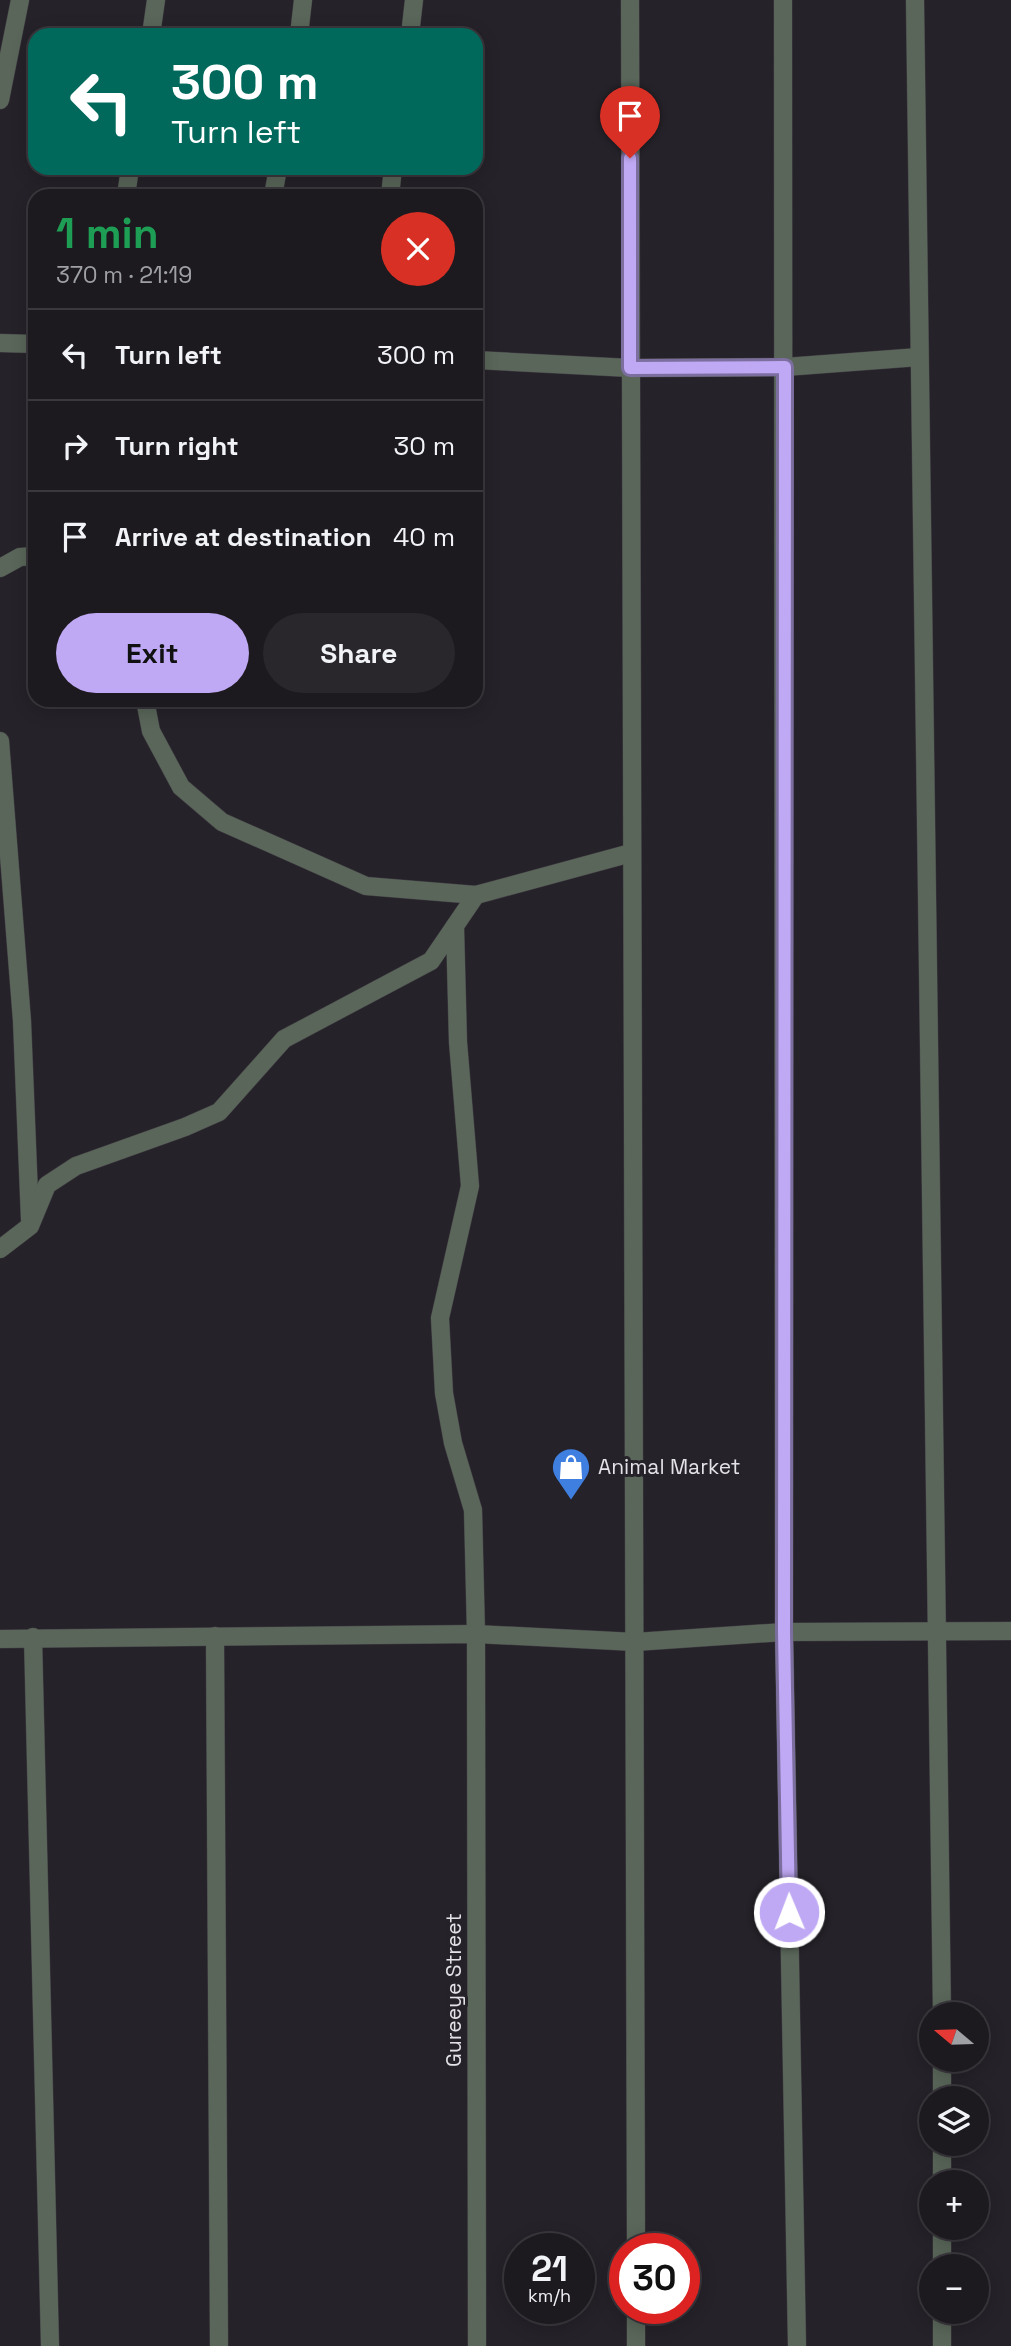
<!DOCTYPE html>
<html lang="en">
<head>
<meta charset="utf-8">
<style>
  :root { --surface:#1c1a1f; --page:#29272c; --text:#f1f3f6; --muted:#a0a1a4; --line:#3a383d; --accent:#bfa9f4 }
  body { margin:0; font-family:"Space Grotesk",sans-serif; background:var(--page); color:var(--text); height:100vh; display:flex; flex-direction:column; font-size:26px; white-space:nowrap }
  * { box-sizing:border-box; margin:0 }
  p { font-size:23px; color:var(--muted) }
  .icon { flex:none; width:38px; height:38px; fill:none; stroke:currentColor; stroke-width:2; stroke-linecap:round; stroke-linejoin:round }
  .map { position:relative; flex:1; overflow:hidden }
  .panel { position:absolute; left:28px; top:189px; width:455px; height:518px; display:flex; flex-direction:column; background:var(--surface); border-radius:21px; box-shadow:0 4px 18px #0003,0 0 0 2px var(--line) }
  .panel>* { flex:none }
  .guide { position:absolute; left:28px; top:28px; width:455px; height:147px; border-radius:21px; box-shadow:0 4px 18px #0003,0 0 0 2px var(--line); background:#00695c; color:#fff; overflow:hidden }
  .needle { width:46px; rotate:289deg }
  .controls { position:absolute; left:919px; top:2002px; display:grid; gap:14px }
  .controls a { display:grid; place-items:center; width:70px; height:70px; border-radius:50%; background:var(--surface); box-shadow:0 4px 18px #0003,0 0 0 2px var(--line); font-size:35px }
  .speed { position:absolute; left:504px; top:2233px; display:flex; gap:14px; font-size:35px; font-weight:700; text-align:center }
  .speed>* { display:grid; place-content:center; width:91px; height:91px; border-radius:50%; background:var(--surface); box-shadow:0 4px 18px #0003,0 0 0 2px var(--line); line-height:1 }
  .speed small { font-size:18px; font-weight:400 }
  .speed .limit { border:10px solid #d22; background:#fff; color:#111 }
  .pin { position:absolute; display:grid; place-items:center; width:60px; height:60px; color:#fff; margin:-72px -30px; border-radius:50% 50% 50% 0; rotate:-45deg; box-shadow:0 0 7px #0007 }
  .pin .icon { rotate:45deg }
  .me { position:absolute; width:77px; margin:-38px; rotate:359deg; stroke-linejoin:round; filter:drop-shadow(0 0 5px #0008) }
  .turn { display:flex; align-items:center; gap:24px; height:147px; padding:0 28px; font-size:32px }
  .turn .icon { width:91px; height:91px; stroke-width:2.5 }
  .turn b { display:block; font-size:49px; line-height:60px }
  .round { display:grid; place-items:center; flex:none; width:74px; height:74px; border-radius:37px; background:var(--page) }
  .headline { display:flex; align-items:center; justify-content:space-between; height:119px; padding:0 28px }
  h1 { font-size:42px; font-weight:600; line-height:52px; color:#1e9e55 }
  .button { display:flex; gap:14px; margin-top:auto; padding:14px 28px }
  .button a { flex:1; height:80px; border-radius:42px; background:var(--accent); color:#111; font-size:28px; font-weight:600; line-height:80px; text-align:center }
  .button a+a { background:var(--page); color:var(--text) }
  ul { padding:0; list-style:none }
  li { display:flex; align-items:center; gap:21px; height:91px; padding:0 28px; border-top:2px solid var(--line) }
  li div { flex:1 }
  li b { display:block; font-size:26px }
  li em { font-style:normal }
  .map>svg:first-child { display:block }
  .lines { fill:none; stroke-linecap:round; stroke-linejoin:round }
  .minor-casing { stroke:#403d43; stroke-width:19 }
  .minor { stroke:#5a665a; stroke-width:18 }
  .route-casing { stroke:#7c6e9f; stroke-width:18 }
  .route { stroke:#bfa9f4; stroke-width:12 }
  .labels { text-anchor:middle; stroke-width:6; stroke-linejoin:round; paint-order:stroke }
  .poi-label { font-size:21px; fill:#e3e2e6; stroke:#252229; text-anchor:start }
  .street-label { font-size:21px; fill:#e3e2e6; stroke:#252229 }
</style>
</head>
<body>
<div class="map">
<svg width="1011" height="2346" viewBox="0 0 1011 2346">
  <rect width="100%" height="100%" fill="#252229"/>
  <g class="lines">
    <g class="minor-casing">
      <g id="minor">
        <polyline points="630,0 636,2249"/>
        <polyline points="783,0 784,1632 797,2346"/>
        <polyline points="915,0 942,2014"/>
        <polyline points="151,35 156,0"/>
        <polyline points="299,35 303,0"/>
        <polyline points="410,35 414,0"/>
        <polyline points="0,100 20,0"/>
        <polyline points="126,196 130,168"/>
        <polyline points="273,196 278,168"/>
        <polyline points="390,196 393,168"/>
        <polyline points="0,343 35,344"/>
        <polyline points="476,360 630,368 785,367 919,357"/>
        <polyline points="0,568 20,557 35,556"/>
        <polyline points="145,700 151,731 181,787 222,822 366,886 476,895"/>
        <polyline points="0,741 22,1021 30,1220"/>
        <polyline points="455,926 458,1042 470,1186 440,1318 444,1393 453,1443 473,1510 476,1634 477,2346"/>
        <polyline points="0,1249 30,1226 47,1185 76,1166 185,1127 219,1112 284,1039 431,961 476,895 631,853"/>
        <polyline points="215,1636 219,2346"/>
        <polyline points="33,1637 50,2346"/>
        <polyline points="0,1639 476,1634 635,1642 784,1632 1011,1631"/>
        <polyline points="942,2060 942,2098"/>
        <polyline points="942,2182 942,2144"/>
        <polyline points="942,2266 942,2228"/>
        <polyline points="636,2308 636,2346"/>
        <polyline points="942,2346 942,2312"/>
      </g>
    </g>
    <use href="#minor" class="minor"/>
  </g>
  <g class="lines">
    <g class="route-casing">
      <polyline id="route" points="630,158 630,368 785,367 784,1632 789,1912"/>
    </g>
    <use href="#route" class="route"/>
  </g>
  <defs>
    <g id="shop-pin" transform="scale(2.0125)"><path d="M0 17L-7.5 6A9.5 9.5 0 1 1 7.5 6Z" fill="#3f7fe0" stroke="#252229"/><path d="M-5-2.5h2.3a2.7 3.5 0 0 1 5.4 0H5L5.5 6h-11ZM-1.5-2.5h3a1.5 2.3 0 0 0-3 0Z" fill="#fff"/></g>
  </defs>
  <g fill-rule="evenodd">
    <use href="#shop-pin" x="571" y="1467"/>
  </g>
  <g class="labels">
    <g class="poi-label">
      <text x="598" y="1474">Animal Market</text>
    </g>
    <g class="street-label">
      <text transform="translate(454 1990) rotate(-90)" y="7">Gureeye Street</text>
    </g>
  </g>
</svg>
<div class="controls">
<a><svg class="needle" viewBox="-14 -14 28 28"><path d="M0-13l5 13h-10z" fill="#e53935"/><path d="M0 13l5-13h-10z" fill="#a0a1a4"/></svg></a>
<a><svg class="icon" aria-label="layers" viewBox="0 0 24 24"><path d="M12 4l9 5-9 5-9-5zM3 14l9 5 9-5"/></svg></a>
<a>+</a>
<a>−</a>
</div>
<div class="speed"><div>21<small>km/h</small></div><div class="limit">30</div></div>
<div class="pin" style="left:630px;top:158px;background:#d93025"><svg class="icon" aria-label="arrive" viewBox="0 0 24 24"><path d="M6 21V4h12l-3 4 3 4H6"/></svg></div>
<svg class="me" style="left:789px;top:1912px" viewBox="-20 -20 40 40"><circle r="17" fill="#bfa9f4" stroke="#fff" stroke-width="3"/><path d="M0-11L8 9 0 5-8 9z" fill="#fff"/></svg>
<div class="guide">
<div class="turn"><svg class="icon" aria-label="left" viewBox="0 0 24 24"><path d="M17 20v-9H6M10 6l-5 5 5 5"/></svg><div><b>300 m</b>Turn left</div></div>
</div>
<section class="panel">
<div class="headline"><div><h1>1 min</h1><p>370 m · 21:19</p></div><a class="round" style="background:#d93025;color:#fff"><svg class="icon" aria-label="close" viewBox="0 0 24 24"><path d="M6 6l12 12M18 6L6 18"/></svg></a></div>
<ul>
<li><svg class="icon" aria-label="left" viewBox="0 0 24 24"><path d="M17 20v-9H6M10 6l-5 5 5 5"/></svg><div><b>Turn left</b></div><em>300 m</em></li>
<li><svg class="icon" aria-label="right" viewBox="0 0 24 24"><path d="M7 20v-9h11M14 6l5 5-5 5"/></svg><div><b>Turn right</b></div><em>30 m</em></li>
<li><svg class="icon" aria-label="arrive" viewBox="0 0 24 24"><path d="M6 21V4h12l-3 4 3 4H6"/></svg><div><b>Arrive at destination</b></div><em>40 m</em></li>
</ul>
<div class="button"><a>Exit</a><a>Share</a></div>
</section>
</div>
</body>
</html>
